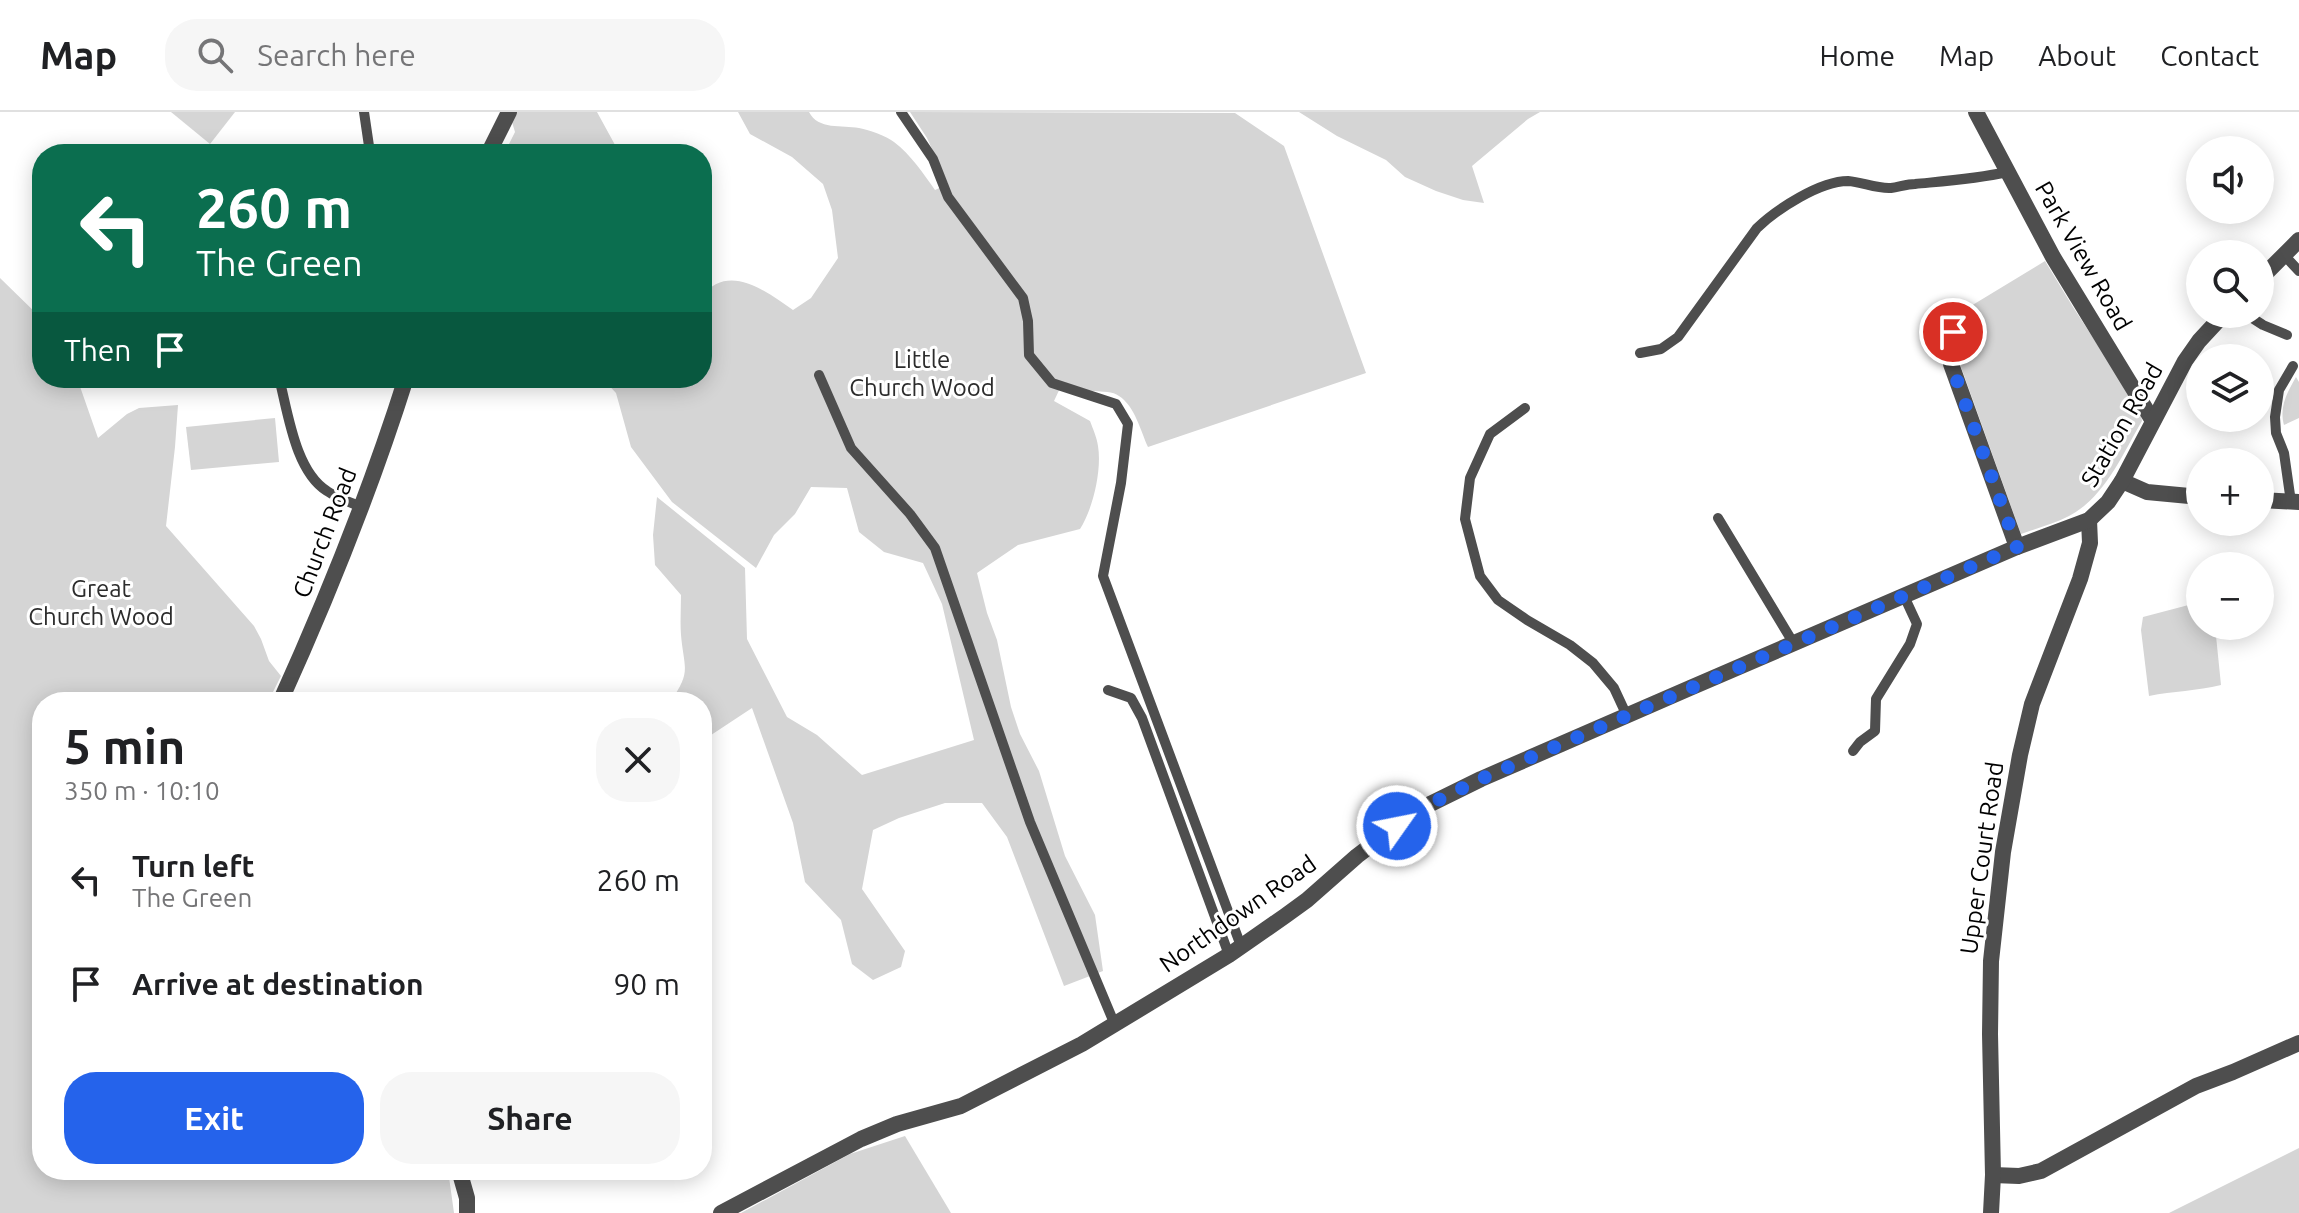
<!DOCTYPE html>
<html lang="en">
<head>
<meta charset="utf-8">
<style>
  :root { --surface:#fff; --page:#f6f6f6; --text:#202124; --muted:#757577; --line:#e0e0e0; --accent:#2563eb }
  body { margin:0; font-family:Ubuntu,sans-serif; background:var(--page); color:var(--text); height:100vh; display:flex; flex-direction:column; font-size:30px; white-space:nowrap }
  * { box-sizing:border-box; margin:0 }
  p { font-size:26px; color:var(--muted) }
  .icon { flex:none; width:44px; height:44px; fill:none; stroke:currentColor; stroke-width:2; stroke-linecap:round; stroke-linejoin:round }
  .map { position:relative; flex:1; overflow:hidden }
  .drawer { position:absolute; left:32px; top:580px; width:680px; height:488px; display:flex; flex-direction:column; background:var(--surface); border-radius:32px; box-shadow:0 4px 20px #0003 }
  .drawer>* { flex:none }
  .guide { position:absolute; left:32px; top:32px; width:680px; height:244px; border-radius:32px; box-shadow:0 4px 20px #0003; background:#0b6e4f; color:#fff; overflow:hidden }
  .controls { position:absolute; left:2186px; top:24px; display:grid; gap:16px }
  .controls a { display:grid; place-items:center; width:88px; height:88px; border-radius:50%; background:var(--surface); box-shadow:0 4px 20px #0003; font-size:40px }
  .pin { position:absolute; display:grid; place-items:center; width:68px; height:68px; color:#fff; margin:-34px; border:4px solid #fff; border-radius:50%; box-shadow:0 2px 8px #0007 }
  .me { position:absolute; width:88px; margin:-44px; rotate:57deg; stroke-linejoin:round; filter:drop-shadow(0 0 6px #0008) }
  .turn { display:flex; align-items:center; gap:28px; height:168px; padding:0 32px; font-size:36px }
  .turn .icon { width:104px; height:104px; stroke-width:2.5 }
  .turn b { display:block; font-size:56px; line-height:68px }
  .then { display:flex; align-items:center; height:76px; padding:0 32px; background:#0003; gap:16px; font-size:30px }
  .round { display:grid; place-items:center; flex:none; width:84px; height:84px; border-radius:32px; background:var(--page) }
  .summary { display:flex; align-items:center; justify-content:space-between; height:136px; padding:0 32px }
  h1 { font-size:48px; font-weight:700; line-height:60px }
  .button { display:flex; gap:16px; margin-top:auto; padding:16px 32px }
  .button a { flex:1; height:92px; border-radius:32px; background:var(--accent); color:#fff; font-size:32px; font-weight:700; line-height:92px; text-align:center }
  .button a+a { background:var(--page); color:var(--text) }
  ul { padding:0; list-style:none }
  li { display:flex; align-items:center; gap:24px; height:104px; padding:0 32px }
  li div { flex:1 }
  li b { display:block; font-size:30px }
  li em { font-style:normal }
  header { display:flex; align-items:center; gap:48px; box-sizing:border-box; height:112px; padding:0 40px; background:var(--surface); border-bottom:2px solid var(--line) }
  header strong { font-size:38px }
  nav { display:flex; gap:44px; margin-inline-start:auto; font-size:28px }
  .search { width:560px; height:72px; background:var(--page); display:flex; align-items:center; gap:20px; box-sizing:border-box; padding:0 28px; border-radius:32px; color:var(--muted); font-size:30px }
  .map>svg:first-child { display:block }
  .green { fill:#d5d5d5 }
  .lines { fill:none; stroke-linecap:round; stroke-linejoin:round }
  .service { stroke:#4e4e4e; stroke-width:10 }
  .minor { stroke:#4e4e4e; stroke-width:16 }
  .tertiary { stroke:#4e4e4e; stroke-width:16 }
  .route { stroke:#2563eb; stroke-width:14; stroke-dasharray:0 25.2 }
  .labels { text-anchor:middle; stroke-width:6; stroke-linejoin:round; paint-order:stroke }
  .street-label { font-size:24px; fill:#000; stroke:#fff }
  .park-label { font-size:24px; fill:#2c2c2c; stroke:#fff }
</style>
</head>
<body>
<header>
<strong>Map</strong>
<div class="search"><svg class="icon" aria-label="search" viewBox="0 0 24 24"><circle cx="10" cy="10" r="6"/><path d="M15 15l6 6"/></svg>Search here</div>
<nav><a>Home</a><a>Map</a><a>About</a><a>Contact</a></nav>
</header>
<div class="map">
<svg width="2299" height="1101" viewBox="0 0 2299 1101">
  <rect width="100%" height="100%" fill="#fff"/>
  <g class="green">
    <polygon points="171,0 235,0 210,32"/>
    <polygon points="509,0 597,0 620,42 504,42 515,20"/>
    <path d="M738 0H809C818 18 842 13 859 16 870 18 886 24 894 30 911 43 923 61 935 78L948 72 927 26 910 0 1235 1 1284 34 1366 261 1148 335C1141 320 1135 294 1119 284 1113 279 1102 280 1094 279 1083 278 1072 278 1062 272L1054 289 1090 309C1093 317 1097 326 1098 334 1102 358 1093 397 1080 417L1018 433 977 461 987 501 997 528 1011 595 1020 622 1039 659 1065 744 1095 803 1103 859 1064 874 1007 725 982 691H945L899 706 873 718 862 777 905 839 901 855 873 868 852 852 841 808 805 770 793 711 752 596 702 629V590H670C692 559 684 557 681 523 680 510 681 496 681 483L655 453 653 423 657 385 745 456 747 527 787 605 817 623 862 663 974 628 942 492 923 451 884 440 859 420 847 376 811 375 795 402 774 423 756 456 672 390 631 335 616 281 602 266H702V184C729 150 767 180 793 198L811 186 838 146 832 98 823 72 792 45 750 22Z"/>
    <polygon points="1299,0 1540,0 1528,7 1472,54 1484,91 1463,88 1436,79 1405,65 1386,48 1337,24"/>
    <path d="M2045 149 2073 195 2140 298 2142 309C2122 343 2105 385 2069 404 2054 412 2037 416 2021 422L1961 255 1964 225 1961 200Z"/>
    <polygon points="0,166 42,207 42,266 77,266 98,326 127,302 139,296 178,293 175,335 166,414 254,514 261,527 269,549 281,564 268,590 42,590 42,1058 448,1058 454,1101 0,1101"/>
    <path d="M2296 265 2299 270V306L2284 313C2279 295 2287 281 2296 265Z"/>
    <polygon points="275,306 279,350 191,358 186,315"/>
    <path d="M2200 490V514H2215L2221 573C2197 579 2173 579 2149 584L2141 518 2143 505Z"/>
    <polygon points="905,1024 951,1101 741,1101 850,1042"/>
    <polygon points="2299,1036 2299,1101 2169,1101"/>
  </g>
  <g class="lines">
    <g class="service">
      <polyline points="364,0 369,34 375,42"/>
      <polyline points="901,0 933,47 948,85 1023,186 1028,209 1029,243 1052,271 1116,292 1128,312 1121,371 1103,464 1241,834"/>
      <polyline points="2284,143 2299,159"/>
      <polyline points="2246,202 2263,213 2287,223"/>
      <path d="M1640 241 1661 237 1678 225 1757 116C1777 97 1820 69 1848 69 1862 70 1877 77 1891 76 1899 75 1907 72 1915 72 1946 69 1976 67 2007 60"/>
      <polyline points="819,263 851,336 910,402 935,436 1030,710 1115,913"/>
      <path d="M279 266C288 300 295 359 327 379 337 386 350 390 361 395"/>
      <polyline points="1525,296 1490,322 1470,366 1465,407 1480,464 1498,488 1527,508 1570,533 1593,551 1614,576 1627,604"/>
      <polyline points="2291,390 2284,341 2276,321 2275,305 2279,278 2293,254"/>
      <polyline points="1718,406 1794,532"/>
      <polyline points="1108,578 1131,586 1142,606 1229,843"/>
      <polyline points="1853,639 1860,630 1875,619 1876,587 1910,532 1917,512 1904,484"/>
    </g>
    <g class="minor">
      <polyline points="1976,0 2053,145 2153,309"/>
      <polyline points="488,42 509,0"/>
      <polyline points="1953,220 1951,252 2017,435"/>
      <polyline points="2122,369 2147,380 2200,385"/>
      <polyline points="2260,388 2299,390"/>
      <path d="M280 590C328 484 371 377 406 266"/>
      <polyline points="459,1058 467,1086 467,1101"/>
      <polyline points="1993,1063 2019,1064 2041,1059 2196,974 2233,960 2299,931"/>
      <polyline points="1991,1101 1993,1063 1990,922 1991,849 2003,740 2020,643 2032,592 2080,467 2090,431 2089,408"/>
    </g>
    <g class="tertiary">
      <polyline points="2260,167 2299,128"/>
      <polyline points="721,1101 861,1027 897,1012 961,994 1082,932 1229,843 1285,804 1307,788 1357,744 1416,699 1481,667 1690,576 2017,435 2089,408 2108,390 2122,369 2185,249 2199,229 2224,202"/>
    </g>
  </g>
  <g class="lines">
    <polyline class="route" points="1397,714 1416,699 1481,667 2017,435 1951,252 1953,220"/>
  </g>
  <g class="labels">
    <g class="street-label">
      <text transform="translate(2083 144) rotate(60)" y="8">Park View Road</text>
      <text transform="translate(2122 313) rotate(-60)" y="8">Station Road</text>
      <text transform="translate(325 421) rotate(-69)" y="8">Church Road</text>
      <text transform="translate(1982 746) rotate(-82)" y="8">Upper Court Road</text>
      <text transform="translate(1238 802) rotate(-35)" y="8">Northdown Road</text>
    </g>
    <g class="park-label">
      <text x="922" y="256">Little<tspan x="922" dy="28">Church Wood</tspan></text>
      <text x="101" y="485">Great<tspan x="101" dy="28">Church Wood</tspan></text>
    </g>
  </g>
</svg>
<div class="controls">
<a><svg class="icon" aria-label="sound" viewBox="0 0 24 24"><path d="M4 9h4l5-4v14l-5-4H4zM17 9q2 3 0 6"/></svg></a>
<a><svg class="icon" aria-label="search" viewBox="0 0 24 24"><circle cx="10" cy="10" r="6"/><path d="M15 15l6 6"/></svg></a>
<a><svg class="icon" aria-label="layers" viewBox="0 0 24 24"><path d="M12 4l9 5-9 5-9-5zM3 14l9 5 9-5"/></svg></a>
<a>+</a>
<a>−</a>
</div>
<div class="pin" style="left:1953px;top:220px;background:#d93025"><svg class="icon" aria-label="arrive" viewBox="0 0 24 24"><path d="M6 21V4h12l-3 4 3 4H6"/></svg></div>
<svg class="me" style="left:1397px;top:714px" viewBox="-20 -20 40 40"><circle r="17" fill="#2563eb" stroke="#fff" stroke-width="3"/><path d="M0-11L8 9 0 5-8 9z" fill="#fff"/></svg>
<div class="guide">
<div class="turn"><svg class="icon" aria-label="left" viewBox="0 0 24 24"><path d="M17 20v-9H6M10 6l-5 5 5 5"/></svg><div><b>260 m</b>The Green</div></div>
<div class="then">Then<svg class="icon" aria-label="arrive" viewBox="0 0 24 24"><path d="M6 21V4h12l-3 4 3 4H6"/></svg></div>
</div>
<section class="drawer">
<div class="summary"><div><h1>5 min</h1><p>350 m · 10:10</p></div><a class="round"><svg class="icon" aria-label="close" viewBox="0 0 24 24"><path d="M6 6l12 12M18 6L6 18"/></svg></a></div>
<ul>
<li><svg class="icon" aria-label="left" viewBox="0 0 24 24"><path d="M17 20v-9H6M10 6l-5 5 5 5"/></svg><div><b>Turn left</b><p>The Green</p></div><em>260 m</em></li>
<li><svg class="icon" aria-label="arrive" viewBox="0 0 24 24"><path d="M6 21V4h12l-3 4 3 4H6"/></svg><div><b>Arrive at destination</b></div><em>90 m</em></li>
</ul>
<div class="button"><a>Exit</a><a>Share</a></div>
</section>
</div>
</body>
</html>
